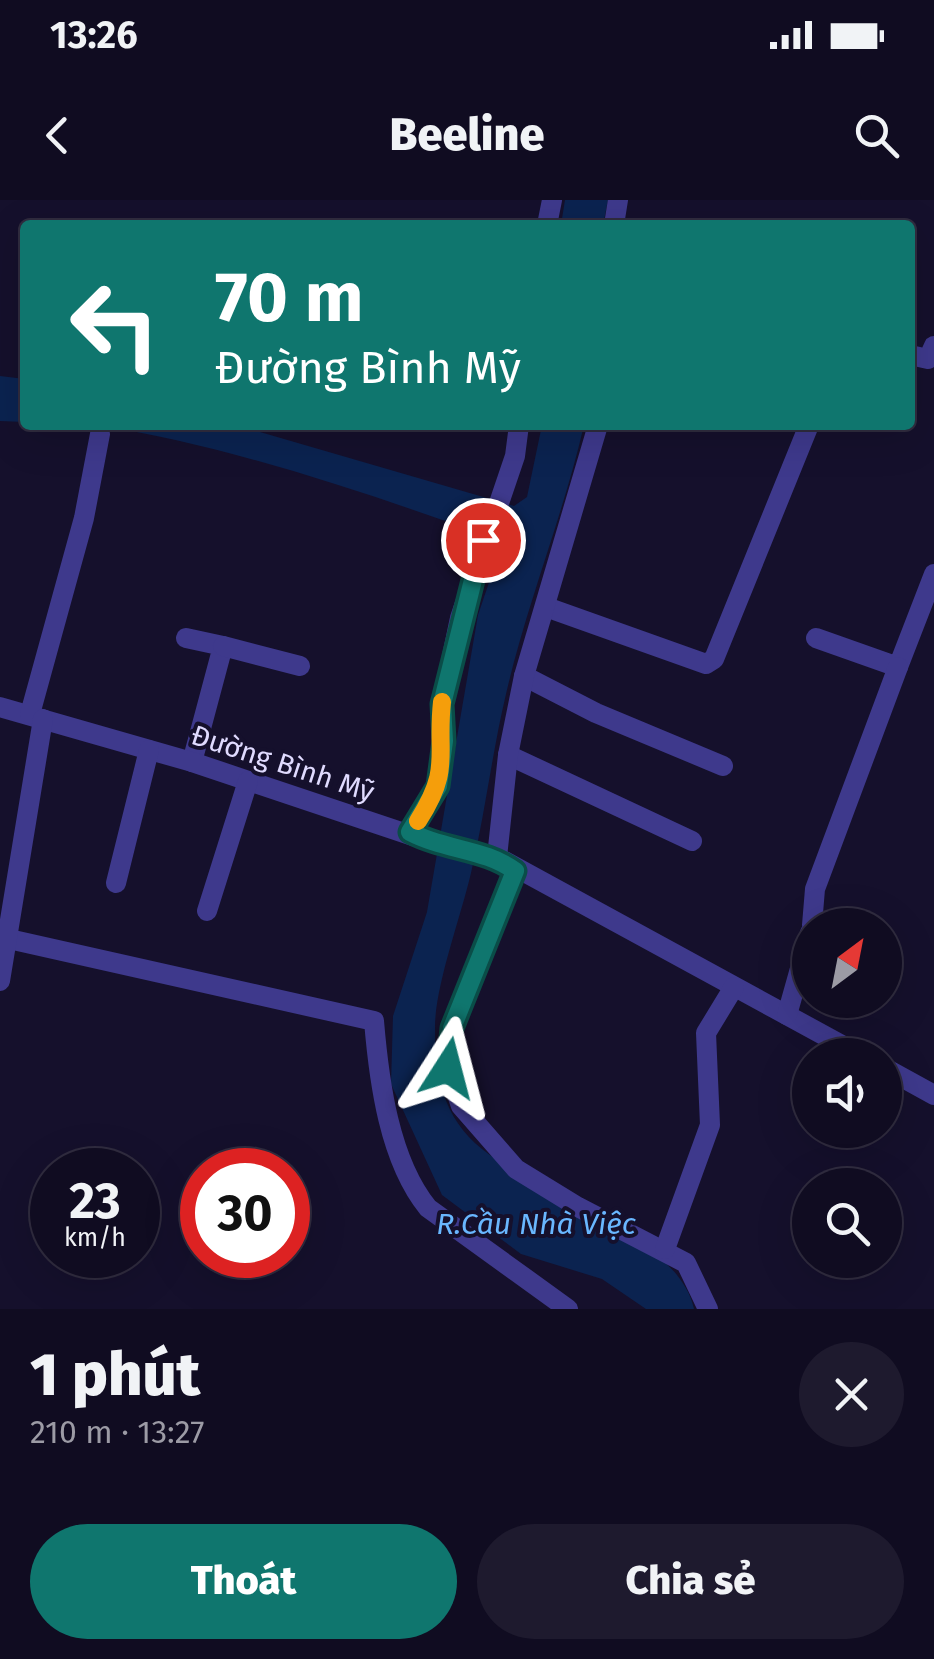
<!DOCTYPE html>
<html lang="vi">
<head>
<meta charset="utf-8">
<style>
  :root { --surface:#100c21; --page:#1e1a2e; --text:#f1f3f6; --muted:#9c9ba5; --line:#302c3f; --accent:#0f766e }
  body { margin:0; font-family:"Fira Sans",sans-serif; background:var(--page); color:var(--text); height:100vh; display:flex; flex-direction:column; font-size:38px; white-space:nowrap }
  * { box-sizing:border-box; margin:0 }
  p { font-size:32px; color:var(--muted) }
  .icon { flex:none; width:55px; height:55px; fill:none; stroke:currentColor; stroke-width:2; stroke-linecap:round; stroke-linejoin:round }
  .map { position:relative; height:1109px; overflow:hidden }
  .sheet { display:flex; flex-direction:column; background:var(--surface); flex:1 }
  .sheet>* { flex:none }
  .top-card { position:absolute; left:20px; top:20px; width:895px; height:210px; border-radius:10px; box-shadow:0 10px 40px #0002,0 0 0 2px var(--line); background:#0f766e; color:#fff; overflow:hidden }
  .needle { width:65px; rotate:32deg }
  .fabs { position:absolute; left:792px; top:708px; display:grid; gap:20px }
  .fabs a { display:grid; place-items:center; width:110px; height:110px; border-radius:50%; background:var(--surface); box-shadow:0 10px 40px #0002,0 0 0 2px var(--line); font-size:50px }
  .speed { position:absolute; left:30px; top:948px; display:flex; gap:20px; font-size:50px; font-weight:700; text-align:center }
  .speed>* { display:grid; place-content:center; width:130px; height:130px; border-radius:50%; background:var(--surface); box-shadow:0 10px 40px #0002,0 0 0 2px var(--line); line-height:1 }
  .speed small { font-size:25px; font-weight:400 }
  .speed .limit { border:15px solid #d22; background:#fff; color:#111 }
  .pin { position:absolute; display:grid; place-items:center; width:85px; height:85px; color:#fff; margin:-42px; border:5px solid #fff; border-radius:50%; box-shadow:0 2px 10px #0007 }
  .me { position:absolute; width:110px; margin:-55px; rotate:9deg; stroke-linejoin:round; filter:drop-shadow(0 0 8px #0008) }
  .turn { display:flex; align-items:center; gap:35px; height:210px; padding:0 30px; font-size:45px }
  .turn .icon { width:130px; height:130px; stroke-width:2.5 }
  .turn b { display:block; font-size:70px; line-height:85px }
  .round { display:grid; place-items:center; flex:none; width:105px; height:105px; border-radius:52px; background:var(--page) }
  .overview { display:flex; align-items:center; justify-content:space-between; height:170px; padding:0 30px }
  h1 { font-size:60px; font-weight:800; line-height:75px }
  .button { display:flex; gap:20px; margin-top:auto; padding:20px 30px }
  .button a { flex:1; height:115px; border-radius:60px; background:var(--accent); color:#fff; font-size:40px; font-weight:800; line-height:115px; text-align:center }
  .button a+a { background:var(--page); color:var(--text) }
  .status { display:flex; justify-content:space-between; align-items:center; height:70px; padding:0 50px; background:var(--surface); direction:ltr }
  .status svg { height:28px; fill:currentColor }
  header { display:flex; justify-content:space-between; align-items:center; height:130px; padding:0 30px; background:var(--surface); font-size:45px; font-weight:800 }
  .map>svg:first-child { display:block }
  .water { fill:#0b2350 }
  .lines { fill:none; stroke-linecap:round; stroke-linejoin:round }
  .minor { stroke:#3e398c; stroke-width:20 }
  .route-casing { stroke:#0a4d48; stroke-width:25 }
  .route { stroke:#0f766e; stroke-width:18 }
  .slow { stroke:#f59e0b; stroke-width:18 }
  .labels { text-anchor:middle; stroke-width:8; stroke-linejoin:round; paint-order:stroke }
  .street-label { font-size:28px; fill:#e0dbff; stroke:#15102c }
  .water-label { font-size:30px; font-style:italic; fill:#69b7ff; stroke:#15102c }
</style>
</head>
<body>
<div class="status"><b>13:26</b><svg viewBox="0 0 49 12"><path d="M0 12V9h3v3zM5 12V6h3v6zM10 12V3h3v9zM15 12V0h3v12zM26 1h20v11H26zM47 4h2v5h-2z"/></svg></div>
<header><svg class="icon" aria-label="back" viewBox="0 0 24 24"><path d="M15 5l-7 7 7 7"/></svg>Beeline<svg class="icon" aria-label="search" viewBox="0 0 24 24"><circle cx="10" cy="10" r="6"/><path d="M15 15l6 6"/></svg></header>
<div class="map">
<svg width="934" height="1109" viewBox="0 0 934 1109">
  <rect width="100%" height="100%" fill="#15102c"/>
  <g class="water">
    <polygon points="565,0 608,0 603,25 561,25"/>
    <polygon points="0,176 25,179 25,222 0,221"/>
    <path d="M97 225H236L514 306 527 297 542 225H584C563 316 527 403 506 494 492 553 485 614 471 673 461 716 435 786 435 827 435 875 443 918 482 949 538 995 679 1036 694 1109H646L602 1079 521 1054 442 995 391 884 393 816 427 712 478 415 502 344 494 338C366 293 231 246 97 225Z"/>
  </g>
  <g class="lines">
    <g class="minor">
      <polyline points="547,25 552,0"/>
      <polyline points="614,25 618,0"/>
      <polyline points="910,155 928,159 934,146"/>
      <polyline points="546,407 706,464 714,459 809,225"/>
      <polyline points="186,438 223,446 192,562"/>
      <polyline points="816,438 898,467 934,374"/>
      <polyline points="223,446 300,466"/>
      <polyline points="524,476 596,513 723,566"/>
      <polyline points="0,507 192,562 425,640 497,657 860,855"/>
      <polyline points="30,514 84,318 100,234"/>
      <polyline points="508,555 692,641"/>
      <polyline points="411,633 438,586 444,541 442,504 460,418 515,256 519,225"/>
      <polyline points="497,657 508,555 524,476 598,225"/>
      <polyline points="515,671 452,828 448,868 461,906 516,969 578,1007 686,1063 708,1109"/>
      <polyline points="116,683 149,550"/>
      <polyline points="207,711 248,581"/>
      <polyline points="812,725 815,689 898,467"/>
      <path d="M0 737 374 821C379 881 389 960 428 1008L568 1109"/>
      <polyline points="0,781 43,519"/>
      <polyline points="787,815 810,733"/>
      <polyline points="885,868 934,895"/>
      <polyline points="665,1049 710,925 706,833 734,787"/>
    </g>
  </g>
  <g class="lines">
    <g class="route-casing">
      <path id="route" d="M448 868 452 828 515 671C486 649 444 650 410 632L438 586 444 541 442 504 483 340"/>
    </g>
    <use href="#route" class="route"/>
    <path class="slow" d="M418 621C452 568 436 556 442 502"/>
  </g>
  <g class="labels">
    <g class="street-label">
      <text transform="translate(283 563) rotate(18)" y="10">Đường Bình Mỹ</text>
    </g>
    <g class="water-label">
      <text x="536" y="1034">R.Cầu Nhà Việc</text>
    </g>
  </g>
</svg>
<div class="fabs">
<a><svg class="needle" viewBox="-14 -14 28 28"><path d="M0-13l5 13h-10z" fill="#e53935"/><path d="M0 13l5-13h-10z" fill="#9c9ba5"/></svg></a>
<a><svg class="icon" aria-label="sound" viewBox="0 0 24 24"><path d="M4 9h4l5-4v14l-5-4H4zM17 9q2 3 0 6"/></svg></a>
<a><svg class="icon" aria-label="search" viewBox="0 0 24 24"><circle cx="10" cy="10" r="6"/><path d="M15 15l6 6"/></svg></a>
</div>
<div class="speed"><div>23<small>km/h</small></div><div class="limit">30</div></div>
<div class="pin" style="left:483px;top:340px;background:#d93025"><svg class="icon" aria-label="arrive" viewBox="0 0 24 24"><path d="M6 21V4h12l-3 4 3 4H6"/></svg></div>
<svg class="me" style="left:448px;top:868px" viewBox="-20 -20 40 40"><path d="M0-17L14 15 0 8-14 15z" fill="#0f766e" stroke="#fff" stroke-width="4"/></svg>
<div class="top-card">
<div class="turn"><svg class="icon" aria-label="left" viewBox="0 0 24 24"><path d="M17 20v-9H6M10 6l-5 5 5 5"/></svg><div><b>70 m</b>Đường Bình Mỹ</div></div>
</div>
</div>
<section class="sheet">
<div class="overview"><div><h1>1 phút</h1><p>210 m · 13:27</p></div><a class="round"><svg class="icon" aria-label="close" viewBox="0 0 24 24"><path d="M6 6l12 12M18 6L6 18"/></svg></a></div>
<div class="button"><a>Thoát</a><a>Chia sẻ</a></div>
</section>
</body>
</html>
